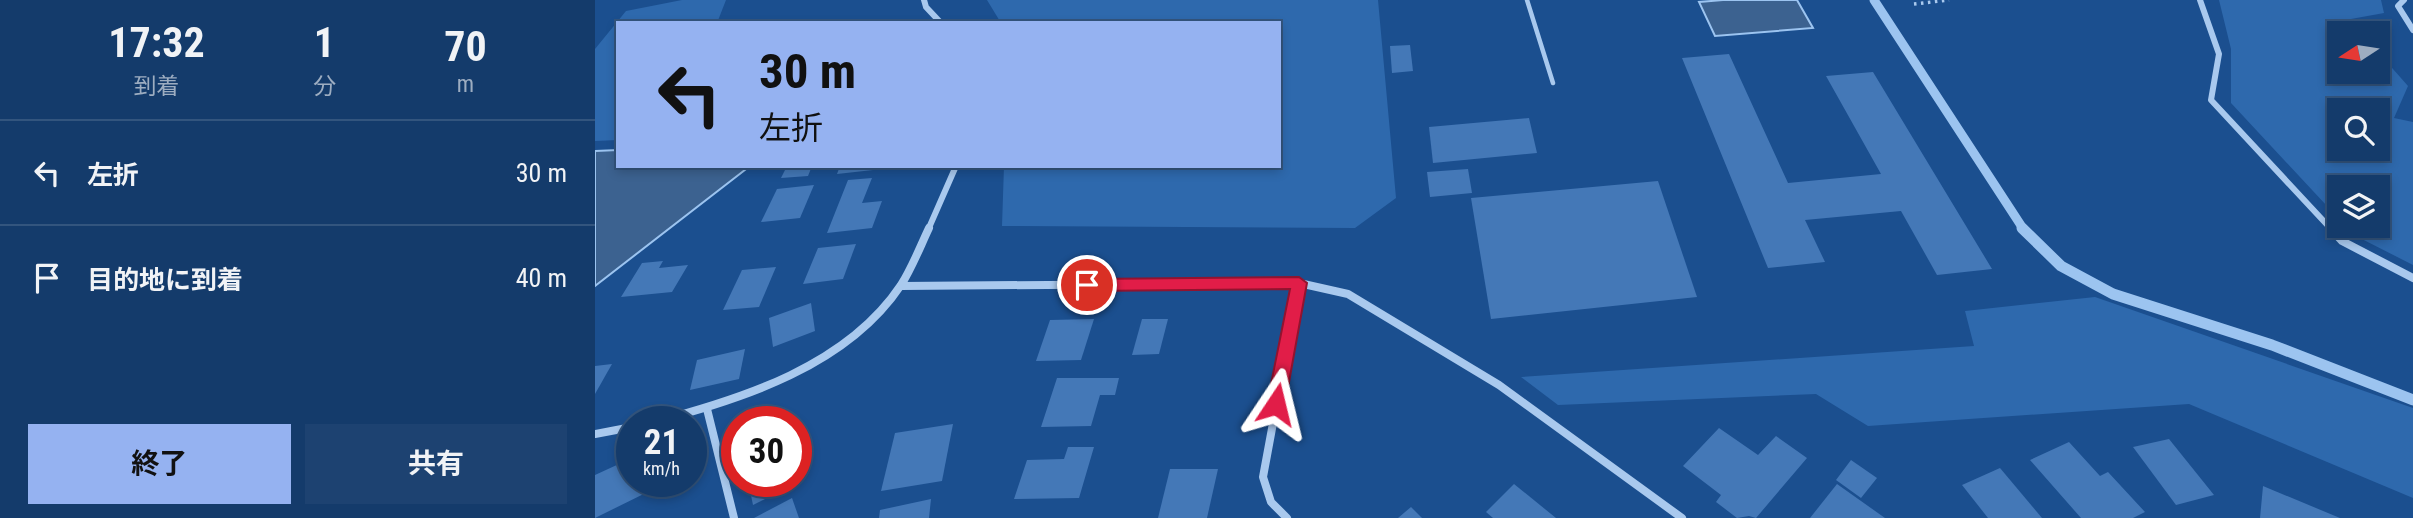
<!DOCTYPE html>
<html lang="ja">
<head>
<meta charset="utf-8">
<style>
  :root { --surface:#143b6b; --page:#1d4271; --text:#f1f3f6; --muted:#9dadc1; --line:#33557e; --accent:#95b2f1 }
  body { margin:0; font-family:"Roboto Condensed","Noto Sans JP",sans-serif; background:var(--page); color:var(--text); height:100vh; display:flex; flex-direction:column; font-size:26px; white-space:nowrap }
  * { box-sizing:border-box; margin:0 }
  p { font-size:23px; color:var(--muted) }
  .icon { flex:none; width:38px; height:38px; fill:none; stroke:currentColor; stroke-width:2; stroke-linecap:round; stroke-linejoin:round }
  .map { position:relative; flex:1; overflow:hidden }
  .side { display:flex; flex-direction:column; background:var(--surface); width:595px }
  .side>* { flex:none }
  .hud { position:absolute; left:21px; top:21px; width:665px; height:147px; border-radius:0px; box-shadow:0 4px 10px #0003,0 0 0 2px var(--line); background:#95b2f1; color:#111; overflow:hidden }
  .needle { width:46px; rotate:258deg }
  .buttons { position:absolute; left:1732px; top:21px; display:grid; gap:14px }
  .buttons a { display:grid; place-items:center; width:63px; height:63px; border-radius:0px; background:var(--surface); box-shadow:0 4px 10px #0003,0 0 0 2px var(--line); font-size:35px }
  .speed { position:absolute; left:21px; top:406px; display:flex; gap:14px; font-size:35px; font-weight:700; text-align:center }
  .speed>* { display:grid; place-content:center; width:91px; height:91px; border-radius:50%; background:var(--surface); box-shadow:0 4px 10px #0003,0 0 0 2px var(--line); line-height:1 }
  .speed small { font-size:18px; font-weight:400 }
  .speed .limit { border:10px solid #d22; background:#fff; color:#111 }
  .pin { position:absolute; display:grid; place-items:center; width:60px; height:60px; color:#fff; margin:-30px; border:4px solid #fff; border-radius:50%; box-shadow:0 2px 7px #0007 }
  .me { position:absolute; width:77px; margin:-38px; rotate:10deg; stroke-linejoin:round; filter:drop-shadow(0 0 5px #0008) }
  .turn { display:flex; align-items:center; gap:24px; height:147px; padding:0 28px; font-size:32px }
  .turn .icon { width:91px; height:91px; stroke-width:2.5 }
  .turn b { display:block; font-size:49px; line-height:60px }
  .eta { display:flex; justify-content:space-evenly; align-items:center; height:119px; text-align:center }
  .eta b { font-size:42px; font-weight:700; line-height:49px }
  .action { display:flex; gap:14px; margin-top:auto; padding:14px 28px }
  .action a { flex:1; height:80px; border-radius:0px; background:var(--accent); color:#111; font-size:28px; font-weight:700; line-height:80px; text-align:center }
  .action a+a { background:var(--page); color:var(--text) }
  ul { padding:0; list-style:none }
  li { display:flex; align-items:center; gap:21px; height:105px; padding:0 28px; border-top:2px solid var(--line) }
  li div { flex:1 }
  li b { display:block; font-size:26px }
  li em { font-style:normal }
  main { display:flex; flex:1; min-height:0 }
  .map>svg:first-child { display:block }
  .green { fill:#2e69ad; fill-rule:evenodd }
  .water { fill:#3c6290; stroke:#9cc4f0; stroke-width:2 }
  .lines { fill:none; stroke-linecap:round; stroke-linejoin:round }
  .stream-far1 { stroke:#9cc4f0; stroke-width:9 }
  .stream { stroke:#9cc4f0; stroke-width:11 }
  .building { fill:#4478b7 }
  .path { stroke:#a9c9ee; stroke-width:3.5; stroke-dasharray:2.5 4.5; stroke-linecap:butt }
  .lane { stroke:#a9c9ee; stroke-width:4.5 }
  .street-far1 { stroke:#a9c9ee; stroke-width:6 }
  .street { stroke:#a9c9ee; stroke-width:8 }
  .route { fill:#e11d48; stroke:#92132f; stroke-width:2 }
</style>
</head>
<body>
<main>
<section class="side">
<div class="eta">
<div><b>17:32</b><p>到着</p></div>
<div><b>1</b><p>分</p></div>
<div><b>70</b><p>m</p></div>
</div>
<ul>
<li><svg class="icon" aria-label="left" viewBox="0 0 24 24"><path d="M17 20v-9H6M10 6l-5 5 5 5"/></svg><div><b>左折</b></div><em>30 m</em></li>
<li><svg class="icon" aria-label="arrive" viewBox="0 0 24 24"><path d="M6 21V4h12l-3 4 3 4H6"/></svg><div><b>目的地に到着</b></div><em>40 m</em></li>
</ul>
<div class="action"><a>終了</a><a>共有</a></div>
</section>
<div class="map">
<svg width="1818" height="518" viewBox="0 0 1818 518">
  <rect width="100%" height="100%" fill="#1b4f8f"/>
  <g class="green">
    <polygon points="87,0 131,0 122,23 23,23 23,140 0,141 0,49 31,11"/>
    <polygon points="392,0 783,0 801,198 760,228 407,226 409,166 684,166 684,23 406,23"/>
    <path d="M1624 0H1786L1789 13 1756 19 1767 33H1745V72H1783V52L1813 86 1799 118 1818 122V265L1757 234 1750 226H1783V187H1745V220L1636 103V49ZM1783 110V149H1745V110Z"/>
    <polygon points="1500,297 1818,408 1818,498 1594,404 1273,426 1221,394 963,405 926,377 1379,346 1370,311"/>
  </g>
  <g class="water">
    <polygon points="1128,0 1202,0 1218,28 1120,36 1104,2"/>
    <polygon points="23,150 23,166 155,166 0,286 0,151"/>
  </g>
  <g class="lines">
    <polyline class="stream-far1" points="1279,0 1429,230"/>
    <polyline class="stream" points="1427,228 1466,266 1518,294 1677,345 1818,400"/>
  </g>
  <g class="building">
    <polygon points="815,45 818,71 797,73 795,46"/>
    <polygon points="1134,54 1193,183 1286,174 1231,76 1278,72 1397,269 1342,275 1306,211 1210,220 1230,262 1173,268 1087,58"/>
    <polygon points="934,118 942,153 838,163 834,127"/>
    <polygon points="192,166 217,166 213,176 186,178"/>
    <polygon points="245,166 296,166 296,168 242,174"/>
    <polygon points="873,169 877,193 835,197 832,172"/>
    <polygon points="277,178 267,203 287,201 277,228 232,233 253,180"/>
    <polygon points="1063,181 1102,297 896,319 876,198"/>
    <polygon points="219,185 205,218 166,222 182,189"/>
    <polygon points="261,244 248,279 208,284 223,248"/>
    <polygon points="68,261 64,268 93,265 77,292 26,297 47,263"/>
    <polygon points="181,267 164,307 128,310 147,270"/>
    <polygon points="216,303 220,331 178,347 174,318"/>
    <polygon points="499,319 486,360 441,361 455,320"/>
    <polygon points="547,319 573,319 564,354 537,355"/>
    <polygon points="150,349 144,379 95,390 102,360"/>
    <polygon points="17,364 0,394 0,366"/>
    <polygon points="462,378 524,378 520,395 505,395 496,426 446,427"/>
    <polygon points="176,409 179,422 147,422"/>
    <polygon points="358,424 347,481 286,491 300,433"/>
    <polygon points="1124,428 1163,455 1181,436 1212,458 1161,518 1154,516 1142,518 1121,502 1126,495 1088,466"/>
    <polygon points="1574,439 1619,495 1581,505 1538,447"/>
    <polygon points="1474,442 1505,476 1513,472 1550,512 1538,518 1486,518 1435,460"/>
    <polygon points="473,447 499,447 484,498 419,499 432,460 469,459"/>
    <polygon points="37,458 37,481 68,481 69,484 0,518 0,475"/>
    <polygon points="1256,460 1282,478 1266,498 1241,480"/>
    <polygon points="1405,468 1447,518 1393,518 1367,485"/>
    <polygon points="575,469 623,469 612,518 563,518"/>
    <polygon points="202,470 207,481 158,505 153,481 201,481"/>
    <polygon points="919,484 961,518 898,518 891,512"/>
    <polygon points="1242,484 1290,518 1215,518"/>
    <polygon points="1668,486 1745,518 1665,518"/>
    <polygon points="197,498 204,518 159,518"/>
    <polygon points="336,499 334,518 284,518 285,510"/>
    <polygon points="816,507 827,518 803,518"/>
  </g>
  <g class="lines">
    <polyline class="path" points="1319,4 1354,0"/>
    <polyline class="lane" points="932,0 958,83"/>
    <g class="street-far1">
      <polyline points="329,0 331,7 346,23"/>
      <polyline points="1605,0 1624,54 1616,100 1737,230"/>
      <polyline points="1809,0 1803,6 1818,30"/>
      <polyline points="333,230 361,166"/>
    </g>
    <g class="street">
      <polyline points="1735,228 1747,241 1818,278"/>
      <polyline points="306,286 704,283 753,294 904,385 1087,518"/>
      <polyline points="112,409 139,518"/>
      <path d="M59 422C147 399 252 366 306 285 317 268 325 247 334 228"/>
      <polyline points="0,434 37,427"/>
      <polyline points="692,518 676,502 668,477 704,283"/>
    </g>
  </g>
  <polygon class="route" points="704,277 712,283 690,404 688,410 681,412 675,410 672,404 695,289 492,291 484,285 492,279"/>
</svg>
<div class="buttons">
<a><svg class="needle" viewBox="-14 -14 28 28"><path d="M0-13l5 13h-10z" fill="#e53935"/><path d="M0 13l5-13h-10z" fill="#9dadc1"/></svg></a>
<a><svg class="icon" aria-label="search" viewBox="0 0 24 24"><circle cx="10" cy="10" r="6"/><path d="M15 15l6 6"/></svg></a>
<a><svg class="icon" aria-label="layers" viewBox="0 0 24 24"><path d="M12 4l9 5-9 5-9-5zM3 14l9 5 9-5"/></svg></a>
</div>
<div class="speed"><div>21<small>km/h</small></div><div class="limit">30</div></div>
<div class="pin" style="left:492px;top:285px;background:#d93025"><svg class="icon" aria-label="arrive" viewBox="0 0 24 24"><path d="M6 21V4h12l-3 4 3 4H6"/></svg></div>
<svg class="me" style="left:681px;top:404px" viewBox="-20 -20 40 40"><path d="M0-17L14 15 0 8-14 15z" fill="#e11d48" stroke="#fff" stroke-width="4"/></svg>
<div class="hud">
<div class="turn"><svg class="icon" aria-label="left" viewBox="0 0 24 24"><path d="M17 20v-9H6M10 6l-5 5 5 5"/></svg><div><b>30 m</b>左折</div></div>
</div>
</div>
</main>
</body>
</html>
